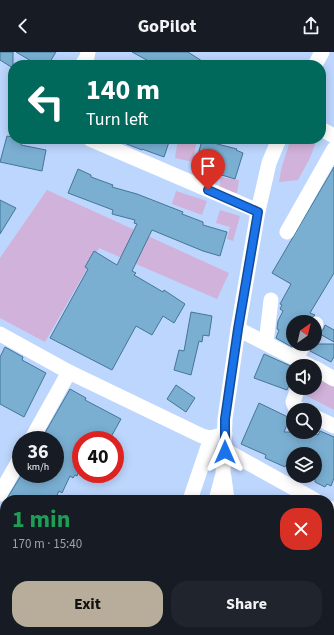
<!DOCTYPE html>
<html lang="en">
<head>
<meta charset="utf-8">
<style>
  :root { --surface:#171b24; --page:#20242c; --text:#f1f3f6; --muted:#9ea1a6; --accent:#b8ad9a }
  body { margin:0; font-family:"Source Sans 3",sans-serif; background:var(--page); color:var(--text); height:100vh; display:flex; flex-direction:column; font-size:15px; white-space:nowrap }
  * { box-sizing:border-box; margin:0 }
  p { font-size:13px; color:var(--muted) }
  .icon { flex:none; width:22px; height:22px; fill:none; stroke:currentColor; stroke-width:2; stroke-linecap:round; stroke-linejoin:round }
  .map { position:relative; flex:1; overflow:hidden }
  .sheet { position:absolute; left:0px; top:443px; width:334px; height:140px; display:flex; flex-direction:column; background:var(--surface); border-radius:16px 16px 0 0; box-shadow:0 2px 10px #0003 }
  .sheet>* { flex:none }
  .hud { position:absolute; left:8px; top:8px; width:318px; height:84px; border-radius:16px; box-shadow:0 2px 10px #0003; background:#00695c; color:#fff; overflow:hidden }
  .needle { width:26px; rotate:34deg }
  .buttons { position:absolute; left:286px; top:263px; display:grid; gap:8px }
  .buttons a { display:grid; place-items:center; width:36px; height:36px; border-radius:50%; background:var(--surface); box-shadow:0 2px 10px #0003; font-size:20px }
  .speed { position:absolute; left:12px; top:379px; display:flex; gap:8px; font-size:20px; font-weight:700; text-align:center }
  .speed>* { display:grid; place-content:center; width:52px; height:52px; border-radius:50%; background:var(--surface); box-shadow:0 2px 10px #0003; line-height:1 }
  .speed small { font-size:10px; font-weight:400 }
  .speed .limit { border:6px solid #d22; background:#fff; color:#111 }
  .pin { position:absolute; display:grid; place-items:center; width:34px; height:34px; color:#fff; margin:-41px -17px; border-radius:50% 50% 50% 0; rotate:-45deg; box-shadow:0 0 4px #0007 }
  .pin .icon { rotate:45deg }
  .me { position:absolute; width:44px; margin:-22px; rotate:0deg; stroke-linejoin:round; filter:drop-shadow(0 0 3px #0008) }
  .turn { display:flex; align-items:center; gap:14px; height:84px; padding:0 12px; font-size:18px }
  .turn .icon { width:52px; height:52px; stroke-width:2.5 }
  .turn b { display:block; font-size:28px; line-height:34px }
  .round { display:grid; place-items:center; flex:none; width:42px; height:42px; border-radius:16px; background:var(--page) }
  .summary { display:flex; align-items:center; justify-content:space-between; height:68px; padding:0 12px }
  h1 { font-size:24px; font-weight:700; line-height:30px; color:#1e9e55 }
  .action { display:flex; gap:8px; margin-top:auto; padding:8px 12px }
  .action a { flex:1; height:46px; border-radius:16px; background:var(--accent); color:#111; font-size:16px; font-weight:700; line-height:46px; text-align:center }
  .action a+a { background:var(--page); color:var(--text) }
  header { display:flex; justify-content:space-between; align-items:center; height:52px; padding:0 12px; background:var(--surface); font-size:18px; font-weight:700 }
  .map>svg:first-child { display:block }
  .green { fill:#d1b2da }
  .building { fill:#7aafd2; stroke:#437697 }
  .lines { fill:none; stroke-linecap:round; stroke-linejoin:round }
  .minor { stroke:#fff; stroke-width:15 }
  .route-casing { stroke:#114b97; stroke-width:10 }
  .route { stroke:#1a73e8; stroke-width:7 }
</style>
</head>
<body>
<header><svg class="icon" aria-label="back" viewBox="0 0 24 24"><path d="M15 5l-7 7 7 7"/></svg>GoPilot<svg class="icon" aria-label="share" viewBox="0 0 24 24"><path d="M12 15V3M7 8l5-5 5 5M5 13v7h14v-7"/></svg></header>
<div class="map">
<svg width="334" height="583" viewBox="0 0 334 583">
  <rect width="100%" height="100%" fill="#bdd6fd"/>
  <g class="green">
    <polygon points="178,87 197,87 193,110 175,106"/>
    <polygon points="305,87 317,87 310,106 298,128 279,130 281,118 290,89"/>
    <polygon points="221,125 239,128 237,141 219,138"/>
    <polygon points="47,138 229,221 217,247 99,196 45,290 0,266 0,206"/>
    <polygon points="176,139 207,149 202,163 172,152"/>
    <polygon points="220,158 240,164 233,189 227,187 230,175 216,171"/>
    <polygon points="315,324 334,332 334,358 305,343 309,336 315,336"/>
  </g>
  <g class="building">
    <polygon points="0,0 13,0 13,16 0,8"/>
    <polygon points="16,0 56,0 48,13 38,13"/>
    <polygon points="132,0 188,0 208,13 156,13"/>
    <polygon points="7,84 13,85 13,87 22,88 21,93 46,98 42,119 0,110"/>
    <polygon points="114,87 170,87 164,105 142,97 142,98"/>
    <polygon points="202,88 237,97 236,98 243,101 235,127 195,115"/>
    <polygon points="334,115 334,221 310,261 315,263 307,270 293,270 292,295 276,286 279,278 277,277 278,269 283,259 280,257 282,253 280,252 291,232 272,221"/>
    <polygon points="78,117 91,123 91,125 113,133 112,135 137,142 183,160 182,162 203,170 203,173 227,180 220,204 203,199 152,178 132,219 136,221 134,223 163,240 164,238 185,252 174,271 163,264 152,283 136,274 112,318 50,286 88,217 85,215 94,199 117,213 137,172 134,171 135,168 112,162 113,158 68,141"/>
    <polygon points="0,148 16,156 0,182"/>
    <polygon points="191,260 212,264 209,284 203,283 202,290 199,289 191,323 174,318 179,298 184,299"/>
    <polygon points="325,273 334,278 334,290 318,281 323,278"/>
    <polygon points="313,292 334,292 334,305 331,310 310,299"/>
    <polygon points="5,295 23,305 22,308 46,321 24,365 0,352 0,305"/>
    <polygon points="264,302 293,315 293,325 287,338 254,326"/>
    <polygon points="176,333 195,346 186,360 167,347"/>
    <polygon points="70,337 86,346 85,348 121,367 111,385 109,384 107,388 103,385 102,388 81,388 81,415 77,424 75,423 73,426 70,424 62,441 59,439 55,448 39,448 32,445 30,448 6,448 22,422 55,422 55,388 41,388"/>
    <polygon points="259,351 290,366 284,380 311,380 318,383 320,379 334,385 334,426 331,434 327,432 325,435 315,430 315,402 293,402 293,416 286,413 285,415 265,406 266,403 241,392"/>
  </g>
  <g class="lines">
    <g class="minor">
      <polyline points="82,13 87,5 88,0"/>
      <polyline points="315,13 322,0"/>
      <polyline points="321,77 334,84"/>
      <polyline points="90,87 258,159"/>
      <polyline points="287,180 334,97"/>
      <polyline points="315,273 316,272"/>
      <polyline points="238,277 310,314"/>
      <polyline points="0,282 69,320 202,384 211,386 225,382"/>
      <polyline points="266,291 271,248"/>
      <polyline points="296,306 304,292"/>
      <polyline points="315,316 334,327"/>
      <polyline points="298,336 293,350 295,355 301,358"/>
      <polyline points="315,365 334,374"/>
      <polyline points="31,388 69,320"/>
      <polyline points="225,398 315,448"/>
      <polyline points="224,425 227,448"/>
      <polyline points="0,442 21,405"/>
      <polyline points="190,448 211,386"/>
      <polyline points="216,448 223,422 225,367 238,277 258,159 269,111 279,87"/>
      <polyline points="329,456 334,458"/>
      <polyline points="0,560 3,562"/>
      <polyline points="28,578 36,583"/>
      <polyline points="139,583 141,578"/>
      <polyline points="176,583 179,578"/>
      <polyline points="191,583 193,578"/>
    </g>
  </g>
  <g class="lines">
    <g class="route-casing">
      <polyline id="route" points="208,138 258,160 238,277 225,367 225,400"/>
    </g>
    <use href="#route" class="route"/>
  </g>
</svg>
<div class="buttons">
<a><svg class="needle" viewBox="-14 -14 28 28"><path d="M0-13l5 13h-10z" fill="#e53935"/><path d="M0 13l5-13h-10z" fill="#9ea1a6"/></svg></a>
<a><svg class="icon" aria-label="sound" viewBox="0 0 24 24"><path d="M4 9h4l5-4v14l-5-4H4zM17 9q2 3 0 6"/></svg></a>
<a><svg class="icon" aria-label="search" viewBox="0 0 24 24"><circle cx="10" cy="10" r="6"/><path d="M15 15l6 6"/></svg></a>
<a><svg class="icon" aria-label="layers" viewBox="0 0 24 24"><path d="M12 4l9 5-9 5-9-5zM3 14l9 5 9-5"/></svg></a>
</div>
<div class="speed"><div>36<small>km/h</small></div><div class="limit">40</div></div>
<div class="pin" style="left:208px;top:138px;background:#d93025"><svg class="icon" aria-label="arrive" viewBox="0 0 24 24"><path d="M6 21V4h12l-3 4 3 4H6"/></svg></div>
<svg class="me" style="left:225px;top:400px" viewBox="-20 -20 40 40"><path d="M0-17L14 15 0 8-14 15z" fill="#1a73e8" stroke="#fff" stroke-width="4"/></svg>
<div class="hud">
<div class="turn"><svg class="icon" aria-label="left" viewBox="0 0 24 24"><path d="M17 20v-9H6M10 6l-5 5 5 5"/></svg><div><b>140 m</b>Turn left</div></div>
</div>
<section class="sheet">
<div class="summary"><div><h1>1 min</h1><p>170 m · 15:40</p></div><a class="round" style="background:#d93025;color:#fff"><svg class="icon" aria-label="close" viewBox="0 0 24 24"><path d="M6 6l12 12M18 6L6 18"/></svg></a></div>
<div class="action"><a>Exit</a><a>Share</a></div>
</section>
</div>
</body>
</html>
